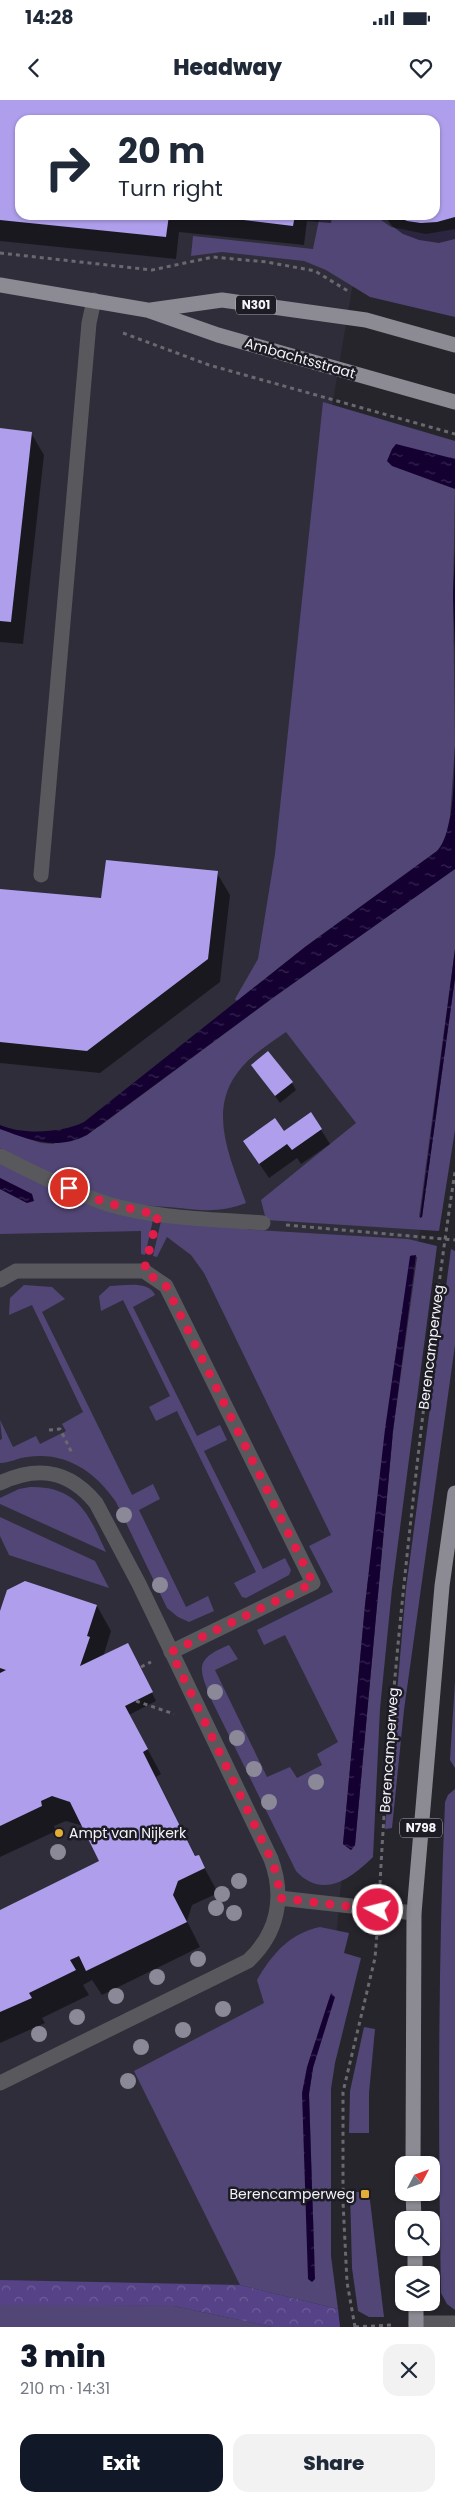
<!DOCTYPE html>
<html lang="en">
<head>
<meta charset="utf-8">
<style>
  :root { --surface:#fff; --page:#f2f2f3; --text:#1f2937; --muted:#747a83; --accent:#111827 }
  body { margin:0; font-family:Poppins,sans-serif; background:var(--page); color:var(--text); height:100vh; display:flex; flex-direction:column; font-size:19px; white-space:nowrap }
  * { box-sizing:border-box; margin:0 }
  p { font-size:16px; color:var(--muted) }
  .icon { flex:none; width:28px; height:28px; fill:none; stroke:currentColor; stroke-width:2; stroke-linecap:round; stroke-linejoin:round }
  .map { position:relative; height:2227px; overflow:hidden }
  .panel { display:flex; flex-direction:column; background:var(--surface); flex:1 }
  .panel>* { flex:none }
  .banner { position:absolute; left:15px; top:15px; width:425px; height:105px; border-radius:15px; box-shadow:0 1px 4px #0004; background:#fff; color:var(--text); overflow:hidden }
  .needle { width:32px; rotate:49deg }
  .buttons { position:absolute; left:395px; top:2056px; display:grid; gap:10px }
  .buttons a { display:grid; place-items:center; width:45px; height:45px; border-radius:10px; background:var(--surface); box-shadow:0 1px 4px #0004; font-size:25px }
  .pin { position:absolute; display:grid; place-items:center; width:42px; height:42px; color:#fff; margin:-21px; border:2px solid #fff; border-radius:50%; box-shadow:0 1px 5px #0007 }
  .me { position:absolute; width:55px; margin:-28px; rotate:277deg; stroke-linejoin:round; filter:drop-shadow(0 0 4px #0008) }
  .turn { display:flex; align-items:center; gap:18px; height:105px; padding:0 20px; font-size:22px }
  .turn .icon { width:65px; height:65px; stroke-width:2.5 }
  .turn b { display:block; font-size:35px; line-height:42px }
  .round { display:grid; place-items:center; flex:none; width:52px; height:52px; border-radius:15px; background:var(--page) }
  .headline { display:flex; align-items:center; justify-content:space-between; height:85px; padding:0 20px }
  h1 { font-size:30px; font-weight:800; line-height:38px; color:var(--accent) }
  .action { display:flex; gap:10px; margin-top:auto; padding:10px 20px }
  .action a { flex:1; height:58px; border-radius:15px; background:var(--accent); color:#fff; font-size:20px; font-weight:800; line-height:58px; text-align:center }
  .action a+a { background:var(--page); color:var(--text) }
  .status { display:flex; justify-content:space-between; align-items:center; height:35px; padding:0 25px; background:var(--surface); direction:ltr }
  .status svg { height:14px; fill:currentColor }
  header { display:flex; justify-content:space-between; align-items:center; height:65px; padding:0 20px; background:var(--surface); font-size:22px; font-weight:800 }
  .map>svg:first-child { display:block }
  .built { fill:#302d3b; fill-rule:evenodd }
  .green { fill:#524676; fill-rule:evenodd }
  .forest { fill:url(#forest-crowns) }
  .water { fill:url(#water-ripples) }
  .shadow { fill:#0007 }
  .building { fill:#af9eec }
  .lines { fill:none; stroke-linecap:round; stroke-linejoin:round }
  .path { stroke:#6a696f; stroke-width:3; stroke-dasharray:4 4; stroke-linecap:butt }
  .service { stroke:#59595d; stroke-width:15 }
  .minor { stroke:#59595d; stroke-width:15 }
  .primary { stroke:#8c8b93; stroke-width:15 }
  .tree { fill:#8b8897 }
  .route { stroke:#e11d48; stroke-width:9; stroke-dasharray:0 16.2 }
  .poi-dot { fill:#e3ae35; stroke:#1d1b23; stroke-width:2 }
  .labels { text-anchor:middle; stroke-width:5; stroke-linejoin:round; paint-order:stroke }
  .shield { fill:#1d1b23; stroke:#b4b2b8; stroke-width:1 }
  .shield-label { font-size:12px; font-weight:bold; fill:#f4f3f8 }
  .street-label { font-size:14px; fill:#f4f3f8; stroke:#1d1b23 }
  .poi-label { font-size:14px; fill:#f4f3f8; stroke:#1d1b23; text-anchor:start }
</style>
</head>
<body>
<div class="status"><b>14:28</b><svg viewBox="0 0 49 12"><path d="M0 12V9h3v3zM5 12V6h3v6zM10 12V3h3v9zM15 12V0h3v12zM26 1h20v11H26zM47 4h2v5h-2z"/></svg></div>
<header><svg class="icon" aria-label="back" viewBox="0 0 24 24"><path d="M15 5l-7 7 7 7"/></svg>Headway<svg class="icon" aria-label="heart" viewBox="0 0 24 24"><path d="M12 20l-8-8c-3-5 5-10 8-4 3-6 11-1 8 4z"/></svg></header>
<div class="map">
<svg width="455" height="2227" viewBox="0 0 455 2227">
  <defs>
    <pattern id="forest-crowns" width="20" height="18" patternUnits="userSpaceOnUse" patternTransform="scale(1.25)"><rect width="20" height="18" fill="#554287"/><path d="M2 6a3 3 0 1 1 6 0M12 15a3 3 0 1 1 6 0" fill="none" stroke="#6e5e99"/></pattern>
    <pattern id="water-ripples" width="26" height="14" patternUnits="userSpaceOnUse" patternTransform="scale(1.25)"><rect width="26" height="14" fill="#140132"/><path d="M2 4q2-2 4 0t4 0M15 11q2-2 4 0t4 0" fill="none" stroke="#372650"/></pattern>
  </defs>
  <rect width="100%" height="100%" fill="#26252c"/>
  <path class="built" d="M0 0H455V208L354 177 329 324 455 352V886L428 1069 356 1617 301 2227H0ZM20 20H435V115H20Z"/>
  <g class="green">
    <polygon points="320,115 374,115 391,127 426,134 455,129 455,217 370,197 326,170 304,161 222,152 191,156 193,136 313,149"/>
    <polygon points="323,302 455,341 455,359 450,357 455,389 453,495 455,645 450,717 444,745 437,751 305,847 237,901 235,899 258,859 275,754"/>
    <path d="M455 769V849L419 1117H422L455 878V1030L439 1131 266 1120 261 1100 356 1023 286 932C275 940 262 948 252 957 202 1001 228 1051 246 1103 224 1112 203 1111 179 1108 159 1106 138 1106 119 1100 77 1088 39 1067 0 1048V1029L41 1043 53 1044 100 1026 274 897Z"/>
    <polygon points="0,1064 153,1120 145,1155 141,1154 141,1131 0,1134 0,1089 27,1103 32,1094 0,1078"/>
    <path d="M161 1121 256 1130 408 1139 437 1146 392 1489 380 1609 373 1757C350 1780 322 1799 296 1771L211 1599C198 1567 195 1559 229 1545L238 1559 215 1570 267 1677 290 1667 297 1678 322 1665 317 1654 338 1642 285 1535 264 1545 257 1530 333 1492 309 1446 331 1435 204 1173 191 1155 167 1137 157 1157 153 1156ZM411 1155 417 1157 393 1331 355 1745 351 1750 343 1744 365 1505 394 1265Z"/>
    <polygon points="451,1149 455,1151 455,1245 404,1610 392,1728 385,1729 406,1489"/>
    <path d="M24 1185 52 1187 65 1199 42 1212 132 1395 153 1384 160 1399 139 1410 186 1507 208 1496 214 1511 189 1522 178 1517 167 1508 116 1402C95 1371 65 1351 27 1357 18 1358 9 1363 0 1363V1340L2 1339 0 1320 13 1347 36 1336 40 1344 66 1331 62 1324 83 1312 32 1205 9 1215 10 1198Z"/>
    <path d="M110 1186C124 1186 148 1180 155 1195L133 1207 197 1336 220 1325 227 1340 204 1351 263 1469 285 1458 291 1470 289 1475 246 1498 242 1497 234 1483 256 1472 177 1311 156 1321 149 1307 170 1296 123 1200 101 1211 99 1196Z"/>
    <path d="M30 1387C78 1386 89 1415 106 1452L0 1404V1398L19 1389Z"/>
    <polygon points="0,1417 95,1461 109,1488 9,1455 0,1436"/>
    <polygon points="455,1582 455,1668 450,1660"/>
    <path d="M455 1689V2210L447 2204 441 2193C438 2029 438 1866 445 1702L448 1695Z"/>
    <path d="M320 1827 349 1833 344 1853 361 1858 335 1963 331 1989V2156L338 2209 240 2185 134 1971 264 1903 257 1880C272 1854 290 1833 320 1827ZM307 1967 313 1968 309 1994 315 2179Z"/>
    <polygon points="364,1927 375,1929 369,1993 369,2033 349,2033 350,1991"/>
    <polygon points="350,2092 369,2092 384,2217 369,2217 358,2211 352,2168"/>
    <polygon points="27,2204 174,2206 272,2227 0,2227 0,2205"/>
  </g>
  <polygon class="forest" points="0,2180 240,2185 338,2209 340,2227 272,2227 174,2206 0,2205"/>
  <g class="water">
    <polygon points="396,344 455,359 455,389 392,366 387,361 392,349"/>
    <polygon points="455,449 455,552 453,495"/>
    <path d="M455 645V769L274 897 87 1035C56 1051 30 1040 0 1029V1025C23 1035 62 1033 84 1022L305 847 437 751C455 732 454 671 455 645Z"/>
    <polygon points="455,849 455,878 422,1117 420,1118"/>
    <polygon points="0,1078 32,1094 34,1101 27,1103 0,1089"/>
    <polygon points="416,1155 393,1331 355,1745 351,1750 343,1744 365,1505 385,1329 410,1156"/>
    <polygon points="331,1893 335,1897 313,1968 309,1994 315,2179 312,2182 308,2179 302,1993 307,1967"/>
  </g>
  <g class="shadow">
    <polygon points="0,0 455,0 455,139 439,143 419,140 403,134 392,126 384,115 435,115 435,20 20,20 20,115 332,115 331,123 307,121 304,145 179,132 176,159 0,141"/>
    <polygon points="0,330 31,333 44,355 23,544 0,542"/>
    <polygon points="217,773 230,795 220,882 100,973 0,963 0,790 102,799"/>
    <polygon points="253,965 292,983 296,990 280,1003"/>
    <polygon points="311,1014 330,1044 301,1064 297,1058 269,1078 254,1056"/>
    <polygon points="97,1506 111,1531 103,1557 132,1552 156,1601 129,1615 161,1674 156,1677 196,1757 198,1756 218,1793 192,1805 187,1821 200,1847 102,1895 92,1880 83,1885 89,1895 42,1918 45,1923 0,1943 0,1812 100,1762 83,1726 66,1721 54,1726 56,1731 0,1757 0,1515"/>
  </g>
  <g class="building">
    <polygon points="0,0 455,0 455,117 437,122 421,123 407,121 394,115 435,115 435,20 20,20 20,115 169,115 166,137 0,120"/>
    <polygon points="201,115 295,115 293,126"/>
    <polygon points="0,328 32,332 11,522 0,521"/>
    <polygon points="106,760 218,771 208,859 87,951 0,942 0,789 101,798"/>
    <polygon points="268,951 293,982 275,996 251,965"/>
    <polygon points="311,1012 322,1029 292,1050 287,1044 259,1064 243,1041 275,1018 284,1031"/>
    <polygon points="25,1481 97,1505 87,1536 90,1537 80,1566 128,1543 153,1592 125,1606 148,1649 143,1652 195,1756 199,1755 205,1768 178,1781 173,1795 187,1822 86,1871 79,1856 70,1860 76,1870 29,1893 32,1898 0,1912 0,1810 99,1761 70,1702 52,1696 41,1701 42,1706 0,1726 0,1573 6,1570 0,1568 0,1511 7,1490"/>
  </g>
  <g class="lines">
    <g class="path">
      <polyline points="0,153 152,170 213,157 267,162 315,171 348,191"/>
      <polyline points="123,233 209,265 455,334"/>
      <polyline points="286,1125 455,1140"/>
      <polyline points="49,1330 60,1329 73,1355"/>
      <polyline points="141,1567 151,1562"/>
      <polyline points="136,1601 174,1614"/>
      <path d="M380 1784C388 1629 404 1476 422 1322 432 1238 442 1155 455 1072"/>
      <polyline points="355,2227 347,2182 343,2102 343,1992 375,1858 377,1833"/>
      <polyline points="355,2227 392,2225"/>
    </g>
    <g class="service">
      <polyline points="41,775 89,223 94,200"/>
      <polyline points="0,1180 16,1171 144,1171 166,1186 313,1483 171,1552"/>
      <path d="M0 1383C38 1365 69 1370 96 1403L139 1484 271 1759C285 1797 278 1833 248 1861L0 1983"/>
      <polyline points="279,1798 414,1813"/>
    </g>
    <g class="minor">
      <path d="M0 1056C35 1073 71 1092 108 1104 158 1119 211 1119 263 1123"/>
      <polyline points="416,2223 455,2223"/>
    </g>
    <g class="primary">
      <polyline points="0,185 147,210 218,235 455,302"/>
      <polyline points="151,210 222,200 366,220 455,245"/>
      <polyline points="413,2065 414,1813 442,1486 455,1393"/>
      <polyline points="413,2092 414,2120"/>
      <polyline points="415,2148 415,2175"/>
      <polyline points="416,2202 416,2227"/>
    </g>
  </g>
  <g class="tree">
    <circle cx="124" cy="1415" r="8"/>
    <circle cx="160" cy="1485" r="8"/>
    <circle cx="215" cy="1592" r="8"/>
    <circle cx="237" cy="1638" r="8"/>
    <circle cx="254" cy="1669" r="8"/>
    <circle cx="316" cy="1682" r="8"/>
    <circle cx="269" cy="1702" r="8"/>
    <circle cx="58" cy="1752" r="8"/>
    <circle cx="239" cy="1781" r="8"/>
    <circle cx="222" cy="1794" r="8"/>
    <circle cx="216" cy="1808" r="8"/>
    <circle cx="234" cy="1813" r="8"/>
    <circle cx="198" cy="1859" r="8"/>
    <circle cx="157" cy="1877" r="8"/>
    <circle cx="116" cy="1896" r="8"/>
    <circle cx="223" cy="1909" r="8"/>
    <circle cx="77" cy="1917" r="8"/>
    <circle cx="183" cy="1930" r="8"/>
    <circle cx="39" cy="1934" r="8"/>
    <circle cx="141" cy="1947" r="8"/>
    <circle cx="128" cy="1981" r="8"/>
  </g>
  <g class="lines">
    <polyline class="route" points="69,1088 107,1103 158,1115 144,1171 166,1186 313,1483 171,1552 271,1759 278,1778 279,1798 378,1810"/>
  </g>
  <g class="poi-dot">
    <circle cx="59" cy="1733" r="5"/>
    <rect x="360" y="2089" width="10" height="10" rx="2.5"/>
  </g>
  <g class="labels">
    <g class="shield">
      <rect x="236" y="195.5" width="40" height="19" rx="4"/>
      <rect x="400" y="1718.5" width="42" height="19" rx="4"/>
    </g>
    <g class="shield-label">
      <text x="256" y="209">N301</text>
      <text x="421" y="1732">N798</text>
    </g>
    <g class="street-label">
      <text transform="translate(300 258) rotate(16)" y="5">Ambachtsstraat</text>
      <text transform="translate(431 1247) rotate(-83)" y="5">Berencamperweg</text>
      <text transform="translate(389 1650) rotate(-86)" y="5">Berencamperweg</text>
    </g>
    <g class="poi-label">
      <text x="69" y="1738">Ampt van Nijkerk</text>
      <text x="355" y="2099" text-anchor="end">Berencamperweg</text>
    </g>
  </g>
</svg>
<div class="buttons">
<a><svg class="needle" viewBox="-14 -14 28 28"><path d="M0-13l5 13h-10z" fill="#e53935"/><path d="M0 13l5-13h-10z" fill="#747a83"/></svg></a>
<a><svg class="icon" aria-label="search" viewBox="0 0 24 24"><circle cx="10" cy="10" r="6"/><path d="M15 15l6 6"/></svg></a>
<a><svg class="icon" aria-label="layers" viewBox="0 0 24 24"><path d="M12 4l9 5-9 5-9-5zM3 14l9 5 9-5"/></svg></a>
</div>
<div class="pin" style="left:69px;top:1088px;background:#d93025"><svg class="icon" aria-label="arrive" viewBox="0 0 24 24"><path d="M6 21V4h12l-3 4 3 4H6"/></svg></div>
<svg class="me" style="left:378px;top:1810px" viewBox="-20 -20 40 40"><circle r="17" fill="#e11d48" stroke="#fff" stroke-width="3"/><path d="M0-11L8 9 0 5-8 9z" fill="#fff"/></svg>
<div class="banner">
<div class="turn"><svg class="icon" aria-label="right" viewBox="0 0 24 24"><path d="M7 20v-9h11M14 6l5 5-5 5"/></svg><div><b>20 m</b>Turn right</div></div>
</div>
</div>
<section class="panel">
<div class="headline"><div><h1>3 min</h1><p>210 m · 14:31</p></div><a class="round"><svg class="icon" aria-label="close" viewBox="0 0 24 24"><path d="M6 6l12 12M18 6L6 18"/></svg></a></div>
<div class="action"><a>Exit</a><a>Share</a></div>
</section>
</body>
</html>
